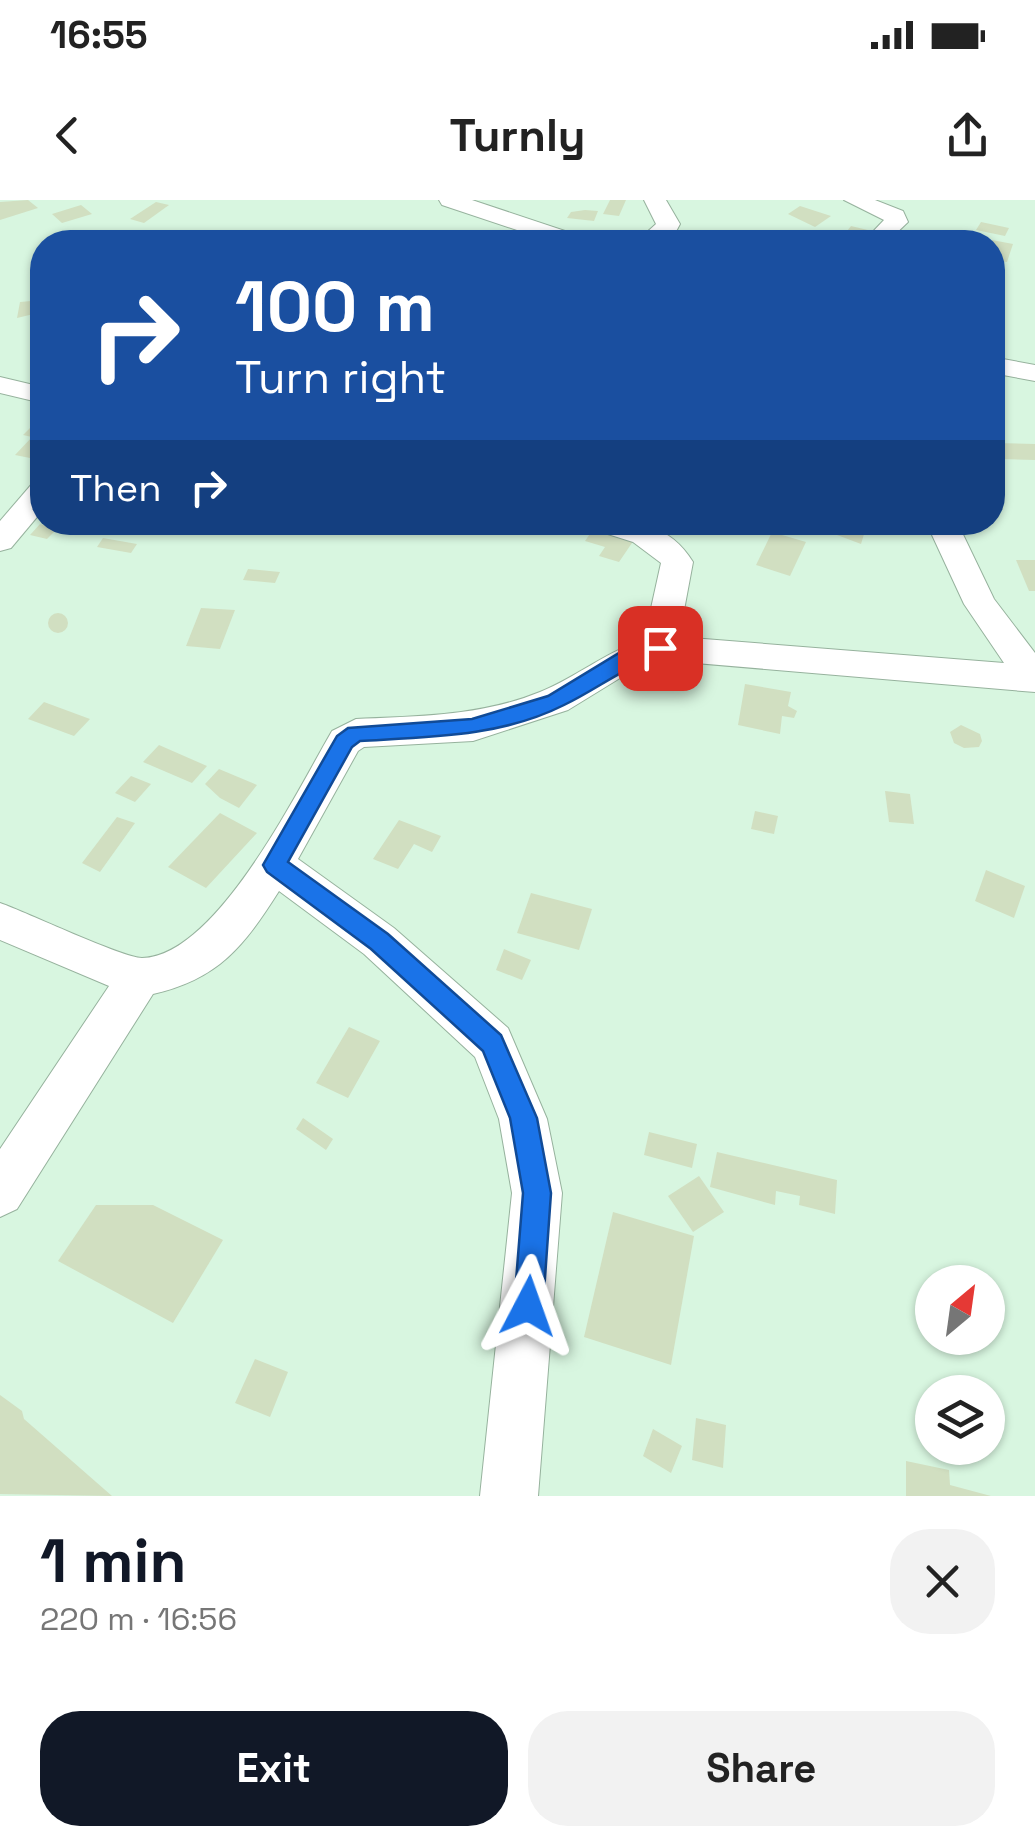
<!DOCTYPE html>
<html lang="en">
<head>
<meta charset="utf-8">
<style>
  :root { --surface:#fff; --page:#f2f2f2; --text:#222; --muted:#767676; --accent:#111827 }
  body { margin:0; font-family:"Space Grotesk",sans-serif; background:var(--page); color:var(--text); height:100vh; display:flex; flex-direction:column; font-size:38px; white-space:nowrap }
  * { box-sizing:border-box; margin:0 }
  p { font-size:32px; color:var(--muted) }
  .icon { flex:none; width:55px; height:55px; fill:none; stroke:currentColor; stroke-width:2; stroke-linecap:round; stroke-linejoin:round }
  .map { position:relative; height:1296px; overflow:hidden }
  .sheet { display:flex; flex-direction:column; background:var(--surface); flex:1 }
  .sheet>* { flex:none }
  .hud { position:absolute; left:30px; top:30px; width:975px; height:305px; border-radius:40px; box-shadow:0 2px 8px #0004; background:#1a4fa0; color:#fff; overflow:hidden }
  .needle { width:65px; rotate:29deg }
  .buttons { position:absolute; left:915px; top:1065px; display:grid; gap:20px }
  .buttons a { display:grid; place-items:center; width:90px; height:90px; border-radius:50%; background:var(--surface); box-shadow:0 2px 8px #0004; font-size:50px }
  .pin { position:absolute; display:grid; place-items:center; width:85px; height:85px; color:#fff; margin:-42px; border-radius:20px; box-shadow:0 5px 15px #0006 }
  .me { position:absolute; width:110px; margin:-55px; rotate:4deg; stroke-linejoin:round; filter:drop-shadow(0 0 8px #0008) }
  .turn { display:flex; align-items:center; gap:35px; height:210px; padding:0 40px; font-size:45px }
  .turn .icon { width:130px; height:130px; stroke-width:2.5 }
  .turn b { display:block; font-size:70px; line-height:85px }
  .then { display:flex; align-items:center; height:95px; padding:0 40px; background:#0003; gap:20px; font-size:38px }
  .round { display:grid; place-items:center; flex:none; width:105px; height:105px; border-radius:40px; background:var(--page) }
  .headline { display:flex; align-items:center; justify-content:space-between; height:170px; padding:0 40px }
  h1 { font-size:60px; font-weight:700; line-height:75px; color:var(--accent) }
  .button { display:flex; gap:20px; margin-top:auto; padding:20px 40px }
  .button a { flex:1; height:115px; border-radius:40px; background:var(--accent); color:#fff; font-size:40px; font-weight:700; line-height:115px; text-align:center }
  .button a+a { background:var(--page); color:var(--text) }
  .status { display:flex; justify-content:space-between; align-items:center; height:70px; padding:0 50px; background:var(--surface); direction:ltr }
  .status svg { height:28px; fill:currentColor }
  header { display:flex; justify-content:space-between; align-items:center; height:130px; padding:0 40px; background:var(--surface); font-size:45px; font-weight:700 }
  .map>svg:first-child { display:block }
  .building { fill:#d1dfc1 }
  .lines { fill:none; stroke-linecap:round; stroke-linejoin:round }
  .street-casing { stroke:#96b29d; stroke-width:2 }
  .street { fill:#fff; fill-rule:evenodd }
  .route { fill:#1a73e8; stroke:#114b97; stroke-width:2.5 }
</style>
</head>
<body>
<div class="status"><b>16:55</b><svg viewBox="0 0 49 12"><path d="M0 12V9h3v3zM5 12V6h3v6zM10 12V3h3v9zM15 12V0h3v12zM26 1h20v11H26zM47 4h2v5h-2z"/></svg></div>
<header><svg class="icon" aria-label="back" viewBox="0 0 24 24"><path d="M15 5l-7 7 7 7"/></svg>Turnly<svg class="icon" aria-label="share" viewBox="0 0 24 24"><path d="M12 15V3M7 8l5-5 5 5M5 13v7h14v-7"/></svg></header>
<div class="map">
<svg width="1035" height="1296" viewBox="0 0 1035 1296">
  <rect width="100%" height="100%" fill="#d8f6e0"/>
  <g class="building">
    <polygon points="28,0 38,8 0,20 0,2"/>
    <polygon points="610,0 626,0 619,16 603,14"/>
    <polygon points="156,2 169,5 144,23 130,19"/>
    <polygon points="81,5 92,14 62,23 52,14"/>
    <polygon points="800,6 831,16 815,27 788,14"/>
    <polygon points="585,10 598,11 594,21 567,18 571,12"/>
    <polygon points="981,22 1009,28 1005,36 976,30"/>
    <polygon points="851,26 872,31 864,42 841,39"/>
    <polygon points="992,40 1013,44 1007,62 992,60"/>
    <polygon points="42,100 42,112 17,118 20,102"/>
    <polygon points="30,228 42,231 42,251 35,259 15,255 32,237 23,235"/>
    <polygon points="994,243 1035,244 1035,260 1000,259"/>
    <polygon points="220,322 253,322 249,331 217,328"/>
    <polygon points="821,322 832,322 865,331 861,344 829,332 828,335 817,332"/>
    <polygon points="40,324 57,329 47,339 30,335"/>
    <polygon points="594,328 634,340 619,362 599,356 605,347 585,341"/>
    <polygon points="772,332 806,342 790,376 756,365"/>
    <polygon points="103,338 137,344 131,353 97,347"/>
    <polygon points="1016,360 1035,360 1035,391 1029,391"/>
    <polygon points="248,369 280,372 275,383 243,380"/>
    <polygon points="201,408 235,410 220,449 186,446"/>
    <circle cx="58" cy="423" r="10"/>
    <polygon points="745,484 791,492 788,506 797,511 794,518 782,516 780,534 738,525"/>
    <polygon points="44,502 90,519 74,536 28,519"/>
    <polygon points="961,525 980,534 982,541 979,547 964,548 954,543 950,532"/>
    <polygon points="159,545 207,566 192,583 143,562"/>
    <polygon points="219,569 257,585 239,608 220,598 205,584"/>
    <polygon points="131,576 151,584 135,602 115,593"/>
    <polygon points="885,591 910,594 914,624 889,622"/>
    <polygon points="755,611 778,616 774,634 751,629"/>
    <polygon points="220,613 257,633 206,688 168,667"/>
    <polygon points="117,617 135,623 100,672 82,663"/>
    <polygon points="399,620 441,636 432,652 414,644 398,669 373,659"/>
    <polygon points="986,670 1025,686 1014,718 975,701"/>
    <polygon points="531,693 592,709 579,750 517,733"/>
    <polygon points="504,749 531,760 522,780 496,770"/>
    <polygon points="349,827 380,841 348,898 316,883"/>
    <polygon points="303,918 333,939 326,950 296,929"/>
    <polygon points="649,932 697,944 692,968 644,955"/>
    <polygon points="717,952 837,980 835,1014 799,1005 800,996 776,991 775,1005 710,987"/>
    <polygon points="699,976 724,1012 693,1032 668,996"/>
    <polygon points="96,1005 153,1005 223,1040 173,1123 58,1061"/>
    <polygon points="613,1012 694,1036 671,1165 584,1137"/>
    <polygon points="255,1159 288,1172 270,1217 235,1203"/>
    <polygon points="0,1195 22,1211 24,1219 112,1296 0,1294"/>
    <polygon points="696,1218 726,1225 723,1268 692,1260"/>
    <polygon points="653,1229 682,1246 671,1273 643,1256"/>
    <polygon points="906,1261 949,1270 950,1285 991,1296 906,1296"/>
  </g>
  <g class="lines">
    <g class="street-casing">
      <g id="street">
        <polygon points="439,0 472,0 583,37 587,42 553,42 442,5"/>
        <polygon points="644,0 666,0 680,24 672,39 636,42 656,24"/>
        <polygon points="844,0 875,0 903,11 908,22 887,42 863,42 884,20"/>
        <polygon points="992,157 1035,165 1035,181 992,173"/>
        <polygon points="0,177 42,187 42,203 0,193"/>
        <polygon points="42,283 42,311 11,348 0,351 0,321 31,285"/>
        <path d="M588 322C632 322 667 320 693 362L679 437 1004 463 964 404 926 322H957L994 399 1035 453V492L660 460 638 467 568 510 473 541 364 547 358 551 298 659 394 728 508 828 547 919 562 993 538 1296H480L512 993 499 919 475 857 364 754 279 691C244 746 219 779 153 794L17 1009 0 1017V949L109 786 0 740V703C26 712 123 758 142 758 217 756 297 591 332 531L356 519C419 516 481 516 540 492 577 477 605 452 644 440L661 363 633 342 592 329Z"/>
      </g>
    </g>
    <use href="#street" class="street"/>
  </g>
  <path class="route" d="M660 441 667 443V453C626 465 601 487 564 505 501 537 429 537 360 541L352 547 288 662 388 734 501 835 537 918 551 993 543 1106 539 1116 528 1121 518 1116 514 1106 523 993 510 918 483 851 371 749 267 672 263 665 337 536 348 528 472 519 548 496 619 453Z"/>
</svg>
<div class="buttons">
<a><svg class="needle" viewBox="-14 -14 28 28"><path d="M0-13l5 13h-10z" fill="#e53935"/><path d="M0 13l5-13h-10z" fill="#767676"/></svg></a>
<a><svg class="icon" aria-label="layers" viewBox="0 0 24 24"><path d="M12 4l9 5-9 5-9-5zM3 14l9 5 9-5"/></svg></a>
</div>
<div class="pin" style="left:660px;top:448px;background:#d93025"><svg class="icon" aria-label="arrive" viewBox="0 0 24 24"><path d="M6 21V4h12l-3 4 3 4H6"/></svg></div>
<svg class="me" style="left:528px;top:1106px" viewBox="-20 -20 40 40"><path d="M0-17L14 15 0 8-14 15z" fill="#1a73e8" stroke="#fff" stroke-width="4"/></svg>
<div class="hud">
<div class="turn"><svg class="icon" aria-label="right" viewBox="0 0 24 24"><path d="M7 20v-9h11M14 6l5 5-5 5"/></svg><div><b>100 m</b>Turn right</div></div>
<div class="then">Then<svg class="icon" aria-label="right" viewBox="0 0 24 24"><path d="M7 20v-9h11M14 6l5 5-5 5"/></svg></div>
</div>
</div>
<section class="sheet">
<div class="headline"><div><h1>1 min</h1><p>220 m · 16:56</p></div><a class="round"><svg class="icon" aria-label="close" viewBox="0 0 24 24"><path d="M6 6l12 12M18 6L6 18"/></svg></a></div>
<div class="button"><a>Exit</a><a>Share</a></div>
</section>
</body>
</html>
